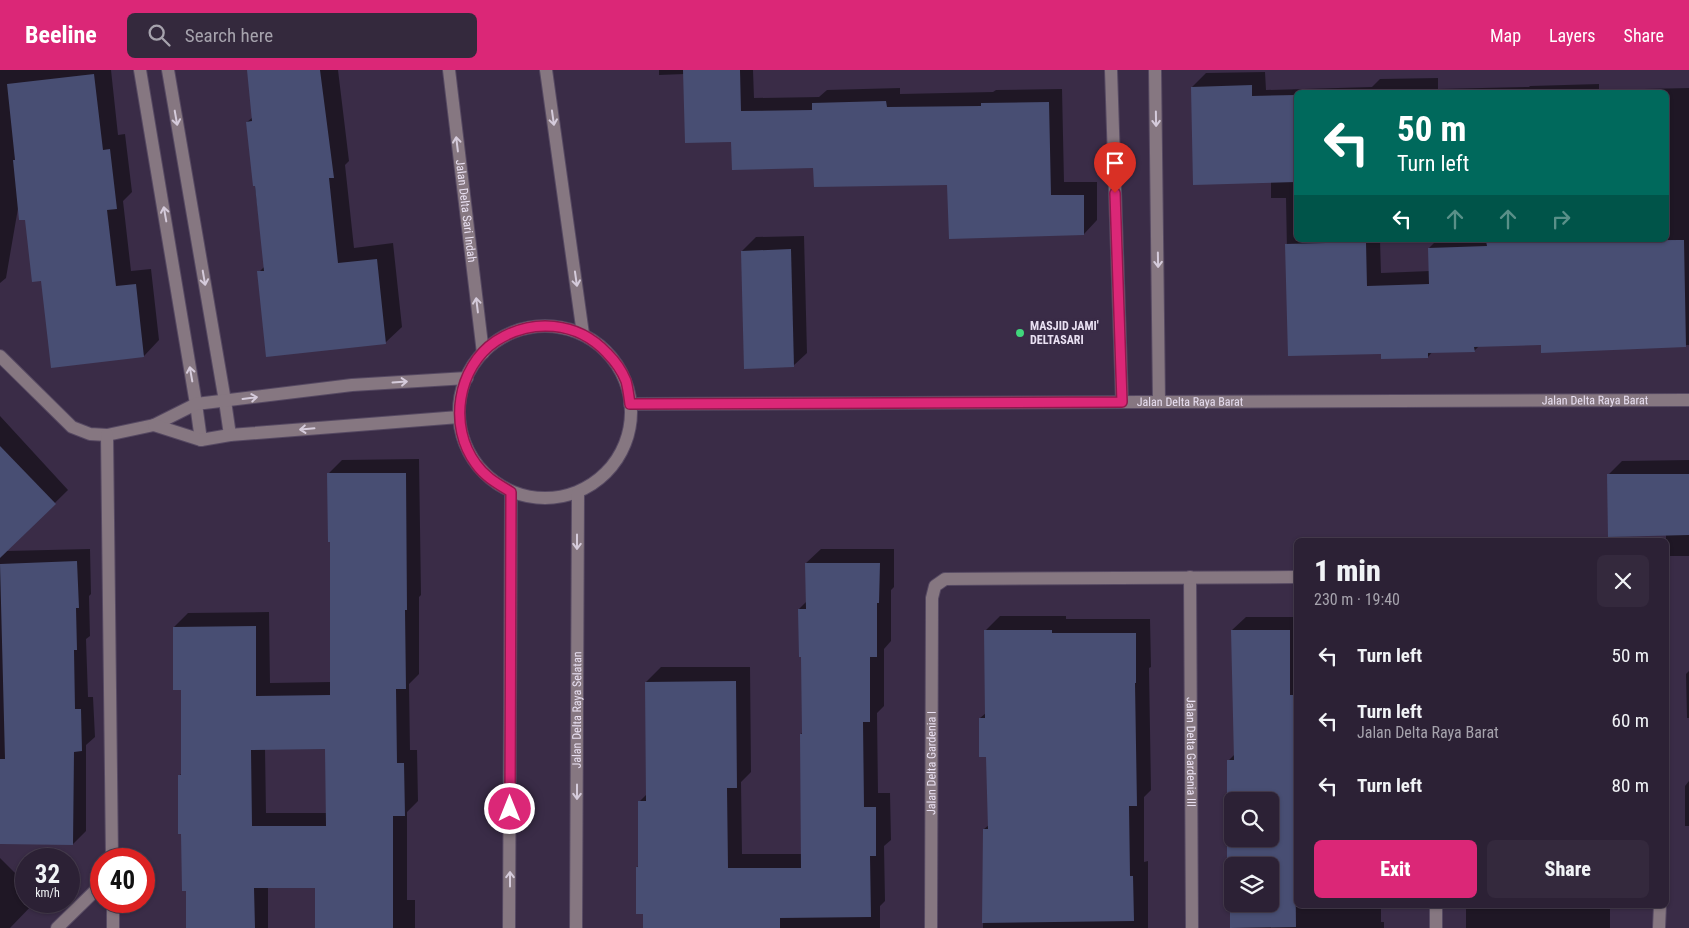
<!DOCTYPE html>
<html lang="en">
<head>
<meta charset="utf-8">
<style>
  :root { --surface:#2c2135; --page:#34293d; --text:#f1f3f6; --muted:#a6a3ad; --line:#483e50; --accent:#db2777 }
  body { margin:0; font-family:"Roboto Condensed",sans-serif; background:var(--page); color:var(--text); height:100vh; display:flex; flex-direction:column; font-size:19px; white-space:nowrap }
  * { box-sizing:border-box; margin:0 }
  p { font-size:16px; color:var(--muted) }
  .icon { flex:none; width:28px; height:28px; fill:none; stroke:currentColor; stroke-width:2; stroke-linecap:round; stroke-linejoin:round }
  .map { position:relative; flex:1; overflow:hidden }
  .details { position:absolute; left:1294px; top:468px; width:375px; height:370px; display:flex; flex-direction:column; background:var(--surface); border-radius:8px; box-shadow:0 1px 4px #0004,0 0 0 1px var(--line) }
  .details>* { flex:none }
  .guide { position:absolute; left:1294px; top:20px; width:375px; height:152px; border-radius:8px; box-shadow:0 1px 4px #0004,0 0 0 1px var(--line); background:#00695c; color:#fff; overflow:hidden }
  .buttons { position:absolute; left:1224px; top:722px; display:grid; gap:10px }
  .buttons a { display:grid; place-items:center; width:55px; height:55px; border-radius:8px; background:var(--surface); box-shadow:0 1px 4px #0004,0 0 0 1px var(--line); font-size:25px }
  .speed { position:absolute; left:15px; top:778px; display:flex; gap:10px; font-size:25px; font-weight:700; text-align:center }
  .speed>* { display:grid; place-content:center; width:65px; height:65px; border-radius:50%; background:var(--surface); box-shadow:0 1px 4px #0004,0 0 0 1px var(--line); line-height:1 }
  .speed small { font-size:12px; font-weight:400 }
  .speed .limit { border:8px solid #d22; background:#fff; color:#111 }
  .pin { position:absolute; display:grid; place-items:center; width:42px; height:42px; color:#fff; margin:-51px -21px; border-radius:50% 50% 50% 0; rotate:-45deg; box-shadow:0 0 5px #0007 }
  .pin .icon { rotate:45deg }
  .me { position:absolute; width:55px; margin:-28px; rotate:0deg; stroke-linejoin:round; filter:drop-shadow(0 0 4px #0008) }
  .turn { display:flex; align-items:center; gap:18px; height:105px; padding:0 20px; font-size:22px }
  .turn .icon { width:65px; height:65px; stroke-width:2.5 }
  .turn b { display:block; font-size:35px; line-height:42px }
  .lanes { display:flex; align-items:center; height:48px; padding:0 20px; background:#0003; justify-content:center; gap:25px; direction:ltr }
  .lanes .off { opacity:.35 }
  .round { display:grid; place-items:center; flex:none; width:52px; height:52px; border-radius:8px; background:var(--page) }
  .overview { display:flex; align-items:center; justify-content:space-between; height:85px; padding:0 20px }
  h1 { font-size:30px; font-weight:800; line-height:38px }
  .cta { display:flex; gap:10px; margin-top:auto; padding:10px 20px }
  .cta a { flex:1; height:58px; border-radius:8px; background:var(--accent); color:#fff; font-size:20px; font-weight:800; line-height:58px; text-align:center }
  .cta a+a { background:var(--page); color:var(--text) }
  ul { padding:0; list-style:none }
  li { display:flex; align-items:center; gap:15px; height:65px; padding:0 20px }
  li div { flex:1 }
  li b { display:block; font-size:19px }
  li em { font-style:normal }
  header { display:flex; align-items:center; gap:30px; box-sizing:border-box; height:70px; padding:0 25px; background:var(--accent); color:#fff }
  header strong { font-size:24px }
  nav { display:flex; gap:28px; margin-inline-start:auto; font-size:18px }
  .search { width:350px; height:45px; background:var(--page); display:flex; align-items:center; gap:12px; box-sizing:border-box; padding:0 18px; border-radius:8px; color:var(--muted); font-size:19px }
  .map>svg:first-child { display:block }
  .shadow { fill:#0007; fill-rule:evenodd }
  .building { fill:#484e73; fill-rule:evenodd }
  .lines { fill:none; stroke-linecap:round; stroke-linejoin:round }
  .minor-casing { stroke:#564962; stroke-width:14 }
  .minor { stroke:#867781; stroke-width:12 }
  .oneway { stroke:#d5cbdb }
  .route-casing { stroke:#8e194d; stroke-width:12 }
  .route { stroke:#db2777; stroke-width:9 }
  .poi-dot { fill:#40d77c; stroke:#3a2c47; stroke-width:2 }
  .labels { text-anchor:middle; stroke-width:5; stroke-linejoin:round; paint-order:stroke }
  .street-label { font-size:12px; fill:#e9e0f2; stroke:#3a2c47 }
  .poi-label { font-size:12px; font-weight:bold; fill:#e9e0f2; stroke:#3a2c47; text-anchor:start }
</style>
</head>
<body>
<header>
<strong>Beeline</strong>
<div class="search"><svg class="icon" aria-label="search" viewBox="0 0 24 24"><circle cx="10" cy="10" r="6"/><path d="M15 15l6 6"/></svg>Search here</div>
<nav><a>Map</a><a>Layers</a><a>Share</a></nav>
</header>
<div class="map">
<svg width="1689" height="858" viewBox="0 0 1689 858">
  <rect width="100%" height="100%" fill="#3a2c47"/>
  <g class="shadow">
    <polygon points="0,0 111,0 118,65 125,64 132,122 123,131 131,201 151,199 159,270 144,286 27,86 6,208 0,213"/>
    <polygon points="248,0 338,0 349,91 345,95 354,178 393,173 402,257 386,272 268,286 259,202 265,196 247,52 253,47"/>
    <polygon points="659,0 753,0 754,28 819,27 827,20 900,18 900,24 993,22 996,20 1062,19 1064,112 1097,112 1097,150 1084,164 948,114 815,96 733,71 685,4 659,5"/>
    <path d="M1265 2 1266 20 1372 17 1380 9 1438 8V19L1529 17 1530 16 1599 14V20L1689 18V275L1542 282V274L1479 276 1474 281H1433L1428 287 1382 283 1289 285 1286 128H1271V111L1192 17 1206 3ZM1296 22H1666V170H1437L1429 178 1430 201 1381 203 1380 170H1296Z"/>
    <polygon points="804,166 807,283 793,296 742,181 756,167"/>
    <polygon points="0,346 68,420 6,481 90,479 91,524 89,526 90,566 86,569 88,627 93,627 95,667 86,675 86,761 73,774 0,773"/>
    <path d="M419 389 421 525 419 527V604L409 614 410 680H417L418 731 407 742V830H415V858H317L316 817H268V858H187V820L179 706 182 703V619L174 557 188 543 269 542 270 613 331 612 332 470 328 404 342 390ZM265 678H327V743H266Z"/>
    <polygon points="1689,390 1689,486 1666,486 1666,464 1608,405 1622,391"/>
    <polygon points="821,479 894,479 894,517 891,520 891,571 884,579 884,636 877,643 878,723 890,723 891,770 884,776 885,831 880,836 880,858 644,858 644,843 637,797 640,795 639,732 647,724 646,612 661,597 750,597 751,702 741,712 742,784 802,784 801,664 803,662 802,586 799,539 807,531 806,493"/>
    <polygon points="1000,546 1066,546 1066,549 1150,549 1151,597 1149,598 1151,720 1144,727 1144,792 1148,791 1148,858 983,858 984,759 989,755 988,685 980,648 986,643 985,561"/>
    <path d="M1246 547H1296V835H1381V852H1384V858H1231L1228 691 1235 684 1232 560ZM1232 731H1270V769H1232ZM1232 796H1270V834H1232Z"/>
    <polygon points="1689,601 1689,648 1687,648 1686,604"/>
    <polygon points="1689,711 1689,756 1685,756 1685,716"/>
    <polygon points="0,788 26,814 26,831 36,831 10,858 0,858"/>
    <rect x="1466" y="835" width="144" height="23"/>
  </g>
  <g class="building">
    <polygon points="247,0 320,0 334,108 329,108 338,193 377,189 386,274 266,287 257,201 264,201 255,116 253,116 246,52 252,51"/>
    <polygon points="683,0 740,0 741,41 812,40 812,33 886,31 887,37 981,36 981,33 1049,32 1051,125 1084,125 1084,165 949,169 947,115 814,117 813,98 732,100 731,72 685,73"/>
    <polygon points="94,4 103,80 110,79 117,139 107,140 116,216 136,214 144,287 51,298 41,211 32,212 25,150 19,150 13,90 15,90 7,14"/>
    <polygon points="1252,15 1252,26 1296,25 1296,112 1193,115 1191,17"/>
    <polygon points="1684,170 1686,277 1541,283 1541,275 1474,277 1475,282 1428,283 1428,288 1381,289 1381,284 1288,286 1285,174 1366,172 1367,216 1429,214 1428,178 1487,176 1486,171"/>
    <polygon points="791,179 794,297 744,299 741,181"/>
    <polygon points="0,376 56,434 0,488"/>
    <path d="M327 403H406L407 540H405L406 619H396L397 693H404L405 746H393V858H315V818H254L255 858H186V821H182L181 764H178V705H181V620H173V557L256 556V626L330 625V472H328ZM325 679 326 756H252L251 680Z"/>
    <polygon points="1607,404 1689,404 1689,465 1608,467"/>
    <polygon points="77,491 79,538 76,538 77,580 74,580 75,639 81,639 82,681 74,682 73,775 0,774 0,689 5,689 0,494"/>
    <polygon points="805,493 880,493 879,533 877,533 877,587 870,587 870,652 863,652 864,737 876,737 876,786 870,786 871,847 780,848 780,858 643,858 643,844 636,844 636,797 638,797 638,731 646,731 645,612 736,611 737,718 727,718 728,798 801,798 800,664 802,664 801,587 799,587 798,539 806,539"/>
    <polygon points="984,560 1052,560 1052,563 1136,563 1136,613 1135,613 1137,736 1129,736 1130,806 1133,806 1134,851 982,853 983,759 988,759 986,687 979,687 979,648 985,648"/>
    <path d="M1231 560H1290V625H1296V680H1294L1296 857 1230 858V805H1227V690H1234ZM1232 731H1270V769H1232ZM1232 796H1270V834H1232Z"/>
  </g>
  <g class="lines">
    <g class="minor-casing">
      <g id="minor">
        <polyline points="140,0 196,334 201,370"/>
        <polyline points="168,0 225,331 230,365"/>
        <path id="s1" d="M449 0 483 283"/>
        <polyline points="546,0 583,264"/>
        <polyline points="1111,0 1122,332"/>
        <polyline points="1155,0 1159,332"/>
        <circle cx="545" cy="342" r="86"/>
        <polyline points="0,286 72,357 90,364 107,365 154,355 196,334 352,315 467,308"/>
        <path id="s2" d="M630 334 1689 330"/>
        <polyline points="154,355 201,370 230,365 459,347"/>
        <polyline points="107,365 112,789"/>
        <path id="s3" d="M1190 507 1192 858"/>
        <polyline points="113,831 113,858"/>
        <polyline points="57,858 101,815"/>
        <polyline points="509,858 511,422"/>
        <path id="s4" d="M576 858 578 423"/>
        <path id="s5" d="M931 858 932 528 935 516 945 509 1296 507"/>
        <polyline points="1436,858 1436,835"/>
        <polyline points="1659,858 1660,835"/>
      </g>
    </g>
    <use href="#minor" class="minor"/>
  </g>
  <defs><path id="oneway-shaft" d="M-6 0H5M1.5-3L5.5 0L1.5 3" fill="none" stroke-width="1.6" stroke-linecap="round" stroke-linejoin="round" transform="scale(1.25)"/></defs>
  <g class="oneway">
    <use href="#oneway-shaft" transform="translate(176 48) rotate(80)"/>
    <use href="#oneway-shaft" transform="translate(553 48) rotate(82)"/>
    <use href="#oneway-shaft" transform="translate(1156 49) rotate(89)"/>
    <use href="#oneway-shaft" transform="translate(457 74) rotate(-97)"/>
    <use href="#oneway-shaft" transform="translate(165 144) rotate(-100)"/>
    <use href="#oneway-shaft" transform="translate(1158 190) rotate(89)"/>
    <use href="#oneway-shaft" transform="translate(204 208) rotate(80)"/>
    <use href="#oneway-shaft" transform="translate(576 209) rotate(82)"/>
    <use href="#oneway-shaft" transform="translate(477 235) rotate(-97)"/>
    <use href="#oneway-shaft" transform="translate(191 304) rotate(-100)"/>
    <use href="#oneway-shaft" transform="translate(400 312) rotate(-4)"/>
    <use href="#oneway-shaft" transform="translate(250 328) rotate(-7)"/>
    <use href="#oneway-shaft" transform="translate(307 359) rotate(175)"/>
    <use href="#oneway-shaft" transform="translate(577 472) rotate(90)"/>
    <use href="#oneway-shaft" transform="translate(577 722) rotate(90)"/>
    <use href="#oneway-shaft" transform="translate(510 809) rotate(-90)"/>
  </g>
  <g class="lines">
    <g class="route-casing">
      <path id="route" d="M510 739 511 422C498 414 485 407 476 394 448 357 457 297 496 271 532 248 577 251 607 283 615 291 622 301 626 311 628 318 629 327 630 334L1122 332 1115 123"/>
    </g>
    <use href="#route" class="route"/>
  </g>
  <circle class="poi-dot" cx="1020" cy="263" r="5"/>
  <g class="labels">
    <g class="street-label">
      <text dy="4" stroke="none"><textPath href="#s1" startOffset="142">Jalan Delta Sari Indah</textPath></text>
      <text dy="4" stroke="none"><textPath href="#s2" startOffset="965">Jalan Delta Raya Barat</textPath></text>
      <text dy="4" stroke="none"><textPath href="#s2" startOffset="560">Jalan Delta Raya Barat</textPath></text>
      <text dy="4" stroke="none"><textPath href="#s4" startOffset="218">Jalan Delta Raya Selatan</textPath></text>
      <text dy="4" stroke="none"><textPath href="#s3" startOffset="175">Jalan Delta Gardenia III</textPath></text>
      <text dy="4" stroke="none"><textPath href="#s5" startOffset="165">Jalan Delta Gardenia I</textPath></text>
    </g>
    <g class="poi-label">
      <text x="1030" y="260">MASJID JAMI'<tspan x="1030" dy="14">DELTASARI</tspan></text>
    </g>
  </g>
</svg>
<div class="buttons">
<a><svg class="icon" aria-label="search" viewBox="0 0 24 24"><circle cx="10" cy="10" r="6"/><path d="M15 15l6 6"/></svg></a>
<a><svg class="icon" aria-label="layers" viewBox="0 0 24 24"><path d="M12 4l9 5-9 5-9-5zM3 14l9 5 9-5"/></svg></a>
</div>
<div class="speed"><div>32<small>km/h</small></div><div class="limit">40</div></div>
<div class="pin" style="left:1115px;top:123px;background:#d93025"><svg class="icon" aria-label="arrive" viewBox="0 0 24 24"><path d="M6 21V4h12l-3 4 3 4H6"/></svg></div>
<svg class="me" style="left:510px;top:739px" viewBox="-20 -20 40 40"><circle r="17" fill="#db2777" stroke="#fff" stroke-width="3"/><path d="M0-11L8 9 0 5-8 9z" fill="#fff"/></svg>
<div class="guide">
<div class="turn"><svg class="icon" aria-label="left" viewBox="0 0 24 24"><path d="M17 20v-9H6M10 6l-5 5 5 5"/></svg><div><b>50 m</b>Turn left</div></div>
<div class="lanes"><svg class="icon" aria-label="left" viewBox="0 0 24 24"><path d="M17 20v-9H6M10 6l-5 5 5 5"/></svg><svg class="icon off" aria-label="ahead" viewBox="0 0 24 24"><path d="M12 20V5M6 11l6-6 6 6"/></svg><svg class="icon off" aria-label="ahead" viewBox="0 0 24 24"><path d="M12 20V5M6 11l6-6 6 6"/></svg><svg class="icon off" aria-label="right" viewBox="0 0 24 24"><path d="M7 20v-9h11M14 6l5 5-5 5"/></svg></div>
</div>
<section class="details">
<div class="overview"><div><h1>1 min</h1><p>230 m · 19:40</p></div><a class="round"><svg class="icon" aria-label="close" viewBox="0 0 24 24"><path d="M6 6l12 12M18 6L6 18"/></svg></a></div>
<ul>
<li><svg class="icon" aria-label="left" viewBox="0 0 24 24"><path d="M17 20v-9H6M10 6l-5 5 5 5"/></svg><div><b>Turn left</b></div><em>50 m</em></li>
<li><svg class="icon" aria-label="left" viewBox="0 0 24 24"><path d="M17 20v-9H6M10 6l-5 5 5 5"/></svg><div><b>Turn left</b><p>Jalan Delta Raya Barat</p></div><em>60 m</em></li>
<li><svg class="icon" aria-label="left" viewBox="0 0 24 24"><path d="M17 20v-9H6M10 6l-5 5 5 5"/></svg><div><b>Turn left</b></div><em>80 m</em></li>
</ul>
<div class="cta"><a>Exit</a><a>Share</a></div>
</section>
</div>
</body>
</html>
